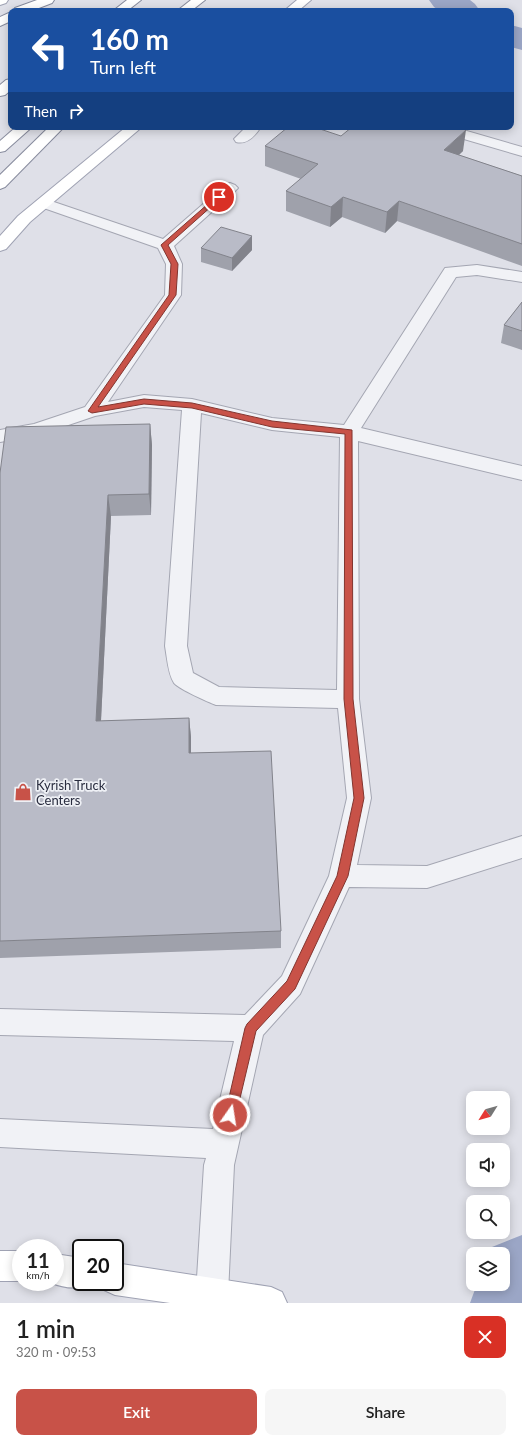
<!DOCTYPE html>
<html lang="en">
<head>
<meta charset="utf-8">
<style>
  :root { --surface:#fff; --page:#f6f6f6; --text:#222; --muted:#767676; --accent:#c85248 }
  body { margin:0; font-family:Lato,sans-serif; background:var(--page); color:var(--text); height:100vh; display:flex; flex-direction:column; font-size:15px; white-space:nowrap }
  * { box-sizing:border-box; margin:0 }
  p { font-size:13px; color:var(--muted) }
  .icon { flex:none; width:22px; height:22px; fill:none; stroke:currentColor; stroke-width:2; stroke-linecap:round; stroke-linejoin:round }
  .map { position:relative; height:1303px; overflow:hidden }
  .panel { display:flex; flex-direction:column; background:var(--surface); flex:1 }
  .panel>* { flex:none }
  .top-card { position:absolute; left:8px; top:8px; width:506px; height:122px; border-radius:8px; box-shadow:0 2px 10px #0003; background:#1a4fa0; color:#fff; overflow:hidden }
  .needle { width:26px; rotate:233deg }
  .fabs { position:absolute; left:466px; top:1091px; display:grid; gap:8px }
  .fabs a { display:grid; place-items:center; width:44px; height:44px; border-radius:8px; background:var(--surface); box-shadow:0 2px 10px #0003; font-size:20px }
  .speed { position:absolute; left:12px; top:1239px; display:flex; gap:8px; font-size:20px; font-weight:700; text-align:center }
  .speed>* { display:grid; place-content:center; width:52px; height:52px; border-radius:50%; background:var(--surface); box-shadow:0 2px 10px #0003; line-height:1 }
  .speed small { font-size:10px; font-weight:400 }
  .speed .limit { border:2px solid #111; border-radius:6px; background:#fff; color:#111 }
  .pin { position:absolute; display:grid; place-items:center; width:34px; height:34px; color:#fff; margin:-17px; border:2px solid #fff; border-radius:50%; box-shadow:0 1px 4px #0007 }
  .me { position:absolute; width:44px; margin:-22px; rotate:13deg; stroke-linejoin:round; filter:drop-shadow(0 0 3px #0008) }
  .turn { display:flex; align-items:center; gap:14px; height:84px; padding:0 16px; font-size:18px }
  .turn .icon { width:52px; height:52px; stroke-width:2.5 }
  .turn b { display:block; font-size:28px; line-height:34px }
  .then { display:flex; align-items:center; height:38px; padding:0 16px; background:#0003; gap:8px; font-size:15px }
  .round { display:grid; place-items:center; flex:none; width:42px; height:42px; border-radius:8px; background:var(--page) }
  .head { display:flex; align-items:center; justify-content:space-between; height:68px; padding:0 16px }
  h1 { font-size:24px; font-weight:600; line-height:30px }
  .cta { display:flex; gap:8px; margin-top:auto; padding:8px 16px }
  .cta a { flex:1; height:46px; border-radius:8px; background:var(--accent); color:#fff; font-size:16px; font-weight:600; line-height:46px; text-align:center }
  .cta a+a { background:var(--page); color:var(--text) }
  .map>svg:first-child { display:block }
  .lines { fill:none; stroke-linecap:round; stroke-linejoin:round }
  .river { fill:#9ba6c6; fill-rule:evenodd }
  .minor-casing { stroke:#a4a6b2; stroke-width:2 }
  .major-casing { stroke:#9fa2b3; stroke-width:2 }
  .highway-casing { stroke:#878b9d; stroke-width:2 }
  .minor { fill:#f1f2f6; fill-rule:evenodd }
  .major { fill:#fff; fill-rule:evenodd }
  .highway { fill:#fff; fill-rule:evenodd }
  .wall { fill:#9fa1ab }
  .shaded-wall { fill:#82838b }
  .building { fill:#b9bbc7; stroke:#82838b }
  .route { fill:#c85248; stroke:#82352f }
  .labels { text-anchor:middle; stroke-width:3.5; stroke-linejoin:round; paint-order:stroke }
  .poi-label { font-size:13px; fill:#282b3e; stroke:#eef0f5; text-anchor:start }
</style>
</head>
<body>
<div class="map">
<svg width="522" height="1303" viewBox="0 0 522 1303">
  <rect width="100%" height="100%" fill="#dfe0e8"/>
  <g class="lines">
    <g class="river">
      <polygon points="429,0 470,0 475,4 480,11 440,11 434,7"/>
      <polygon points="511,25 522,28 522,50 511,47"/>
      <polygon points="522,1235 522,1303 470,1303 477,1284 503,1284 503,1254 489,1254 492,1247"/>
    </g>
    <g class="minor-casing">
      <g id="minor">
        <path d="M246 127H261C255 136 247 145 236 142L234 139Z"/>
        <polygon points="431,127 453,127 522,147 522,156 433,130"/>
        <path d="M230 183 235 185 238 188 235 191 174 246 182 264 181 295 108 402 144 395 192 399 272 418 344 425 445 268 477 265 522 272V282L477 275 456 277 361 428 522 466V480L358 441 359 699 371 798 357 865 427 866 522 836V858L427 888 349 887 300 994 263 1035 234 1165 228 1294 224 1303H200L196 1294 204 1165 206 1158 0 1147V1119L213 1129 234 1041 0 1035V1009L245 1015 282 976 329 876 347 798 338 708 216 705C208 702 179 689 174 683 168 674 167 657 165 646L182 410 144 407 95 416 36 436 0 442V430L34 424 85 407 165 295 166 264 158 248 38 206 35 203 38 200 43 198 48 200 163 239 225 185ZM201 413 272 430 340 437 337 690 219 687 193 673 187 646Z"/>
      </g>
    </g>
    <g class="major-casing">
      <g id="major">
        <polygon points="0,0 8,0 6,3 0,5"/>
        <polygon points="297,0 311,0 298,11 284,11"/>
        <polygon points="126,127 142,127 30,222 6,249 0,251 0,236 18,216"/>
        <rect x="0" y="1251" width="21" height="30"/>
        <path d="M55 1254 81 1258V1282H93L92 1284C78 1290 63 1288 49 1282H55Z"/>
        <polygon points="115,1263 271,1287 282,1292 287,1303 170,1303 115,1295 104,1290 101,1282 115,1282"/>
      </g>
    </g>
    <g class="highway-casing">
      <g id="highway">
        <polygon points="37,0 54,0 52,3 31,11 14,11 15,8"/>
        <polygon points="127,0 141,0 127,11 113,11"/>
        <polygon points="191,0 205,0 191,11 177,11"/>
        <polygon points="11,12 11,21 0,26 0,17"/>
        <polygon points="11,79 11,90 5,95 0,96 0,85 6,80"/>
        <polygon points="16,127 32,127 5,151 0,152 0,141"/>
        <polygon points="49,127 64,127 5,187 0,189 0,175"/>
      </g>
    </g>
    <use href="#minor" class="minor"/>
    <use href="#major" class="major"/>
    <use href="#highway" class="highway"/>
  </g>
  <g class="wall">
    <polygon points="341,136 463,151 459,155 522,176 522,266 397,221 385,233 342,217 330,227 286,211 286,191 301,179 265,166 265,146"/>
    <polygon points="252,236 252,250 232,271 201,262 201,248"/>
    <polygon points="522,302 522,350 501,343 504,325"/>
    <polygon points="150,424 152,445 151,515 111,516 101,721 189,718 191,737 191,753 281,931 281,948 0,958 0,473"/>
  </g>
  <g class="shaded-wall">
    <polygon points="466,130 463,151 442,170 444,150"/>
    <polygon points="343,197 342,217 330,227 331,207"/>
    <polygon points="399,201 397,221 385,233 387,212"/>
    <polygon points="252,236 252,250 232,271 232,258"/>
    <polygon points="150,424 152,445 151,515 149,494"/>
    <polygon points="108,495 111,516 100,740 96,721"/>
    <polygon points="189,718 191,737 191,772 189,753"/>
  </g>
  <g class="building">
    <polygon points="288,127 314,127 341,136 352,127 455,127 466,130 444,150 522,176 522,244 399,201 387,212 343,197 331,207 286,191 318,164 265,146"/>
    <polygon points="221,227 252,236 232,258 201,248"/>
    <polygon points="522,302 522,331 504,325"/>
    <polygon points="150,424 149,494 108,495 96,721 189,718 189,753 271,751 281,931 0,941 0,473 6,427"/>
  </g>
  <polygon class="route" points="217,196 222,197 168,245 178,264 176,295 98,407 144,399 192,403 272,421 352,430 353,699 364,798 348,876 295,989 256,1031 236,1115 235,1119 230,1121 226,1119 225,1115 245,1028 247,1024 287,981 337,876 354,798 344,699 345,434 272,427 192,408 144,404 92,413 88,411 169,295 171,264 161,245"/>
  <defs>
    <g id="shop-bare" transform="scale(1.38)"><path d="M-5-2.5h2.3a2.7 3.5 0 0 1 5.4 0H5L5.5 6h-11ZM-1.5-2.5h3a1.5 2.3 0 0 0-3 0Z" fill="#c85248" stroke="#eef0f5" stroke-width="2.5" paint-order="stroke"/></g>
  </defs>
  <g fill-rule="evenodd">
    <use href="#shop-bare" x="23" y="792"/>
  </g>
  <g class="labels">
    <g class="poi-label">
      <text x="36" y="790">Kyrish Truck<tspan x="36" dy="15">Centers</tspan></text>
    </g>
  </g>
</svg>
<div class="fabs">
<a><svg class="needle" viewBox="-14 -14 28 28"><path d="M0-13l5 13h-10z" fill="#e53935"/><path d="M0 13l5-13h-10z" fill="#767676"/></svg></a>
<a><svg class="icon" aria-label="sound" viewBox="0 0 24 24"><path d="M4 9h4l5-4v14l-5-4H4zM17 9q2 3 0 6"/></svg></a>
<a><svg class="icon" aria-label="search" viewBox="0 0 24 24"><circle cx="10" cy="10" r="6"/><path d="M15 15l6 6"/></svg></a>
<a><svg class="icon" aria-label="layers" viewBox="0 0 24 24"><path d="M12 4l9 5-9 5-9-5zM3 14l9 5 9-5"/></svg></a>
</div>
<div class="speed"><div>11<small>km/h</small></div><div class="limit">20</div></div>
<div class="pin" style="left:219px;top:197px;background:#d93025"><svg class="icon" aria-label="arrive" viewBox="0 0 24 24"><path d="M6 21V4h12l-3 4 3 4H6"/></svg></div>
<svg class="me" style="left:230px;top:1115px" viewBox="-20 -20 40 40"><circle r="17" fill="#c85248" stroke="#fff" stroke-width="3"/><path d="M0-11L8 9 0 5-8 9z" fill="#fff"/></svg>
<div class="top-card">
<div class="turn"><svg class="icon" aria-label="left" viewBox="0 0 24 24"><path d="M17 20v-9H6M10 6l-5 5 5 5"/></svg><div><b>160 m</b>Turn left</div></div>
<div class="then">Then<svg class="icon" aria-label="right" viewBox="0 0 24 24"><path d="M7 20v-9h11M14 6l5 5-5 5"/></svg></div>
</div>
</div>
<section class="panel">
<div class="head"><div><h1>1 min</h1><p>320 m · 09:53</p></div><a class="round" style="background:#d93025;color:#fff"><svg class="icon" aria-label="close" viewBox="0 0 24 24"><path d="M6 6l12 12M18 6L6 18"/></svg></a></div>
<div class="cta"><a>Exit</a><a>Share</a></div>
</section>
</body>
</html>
